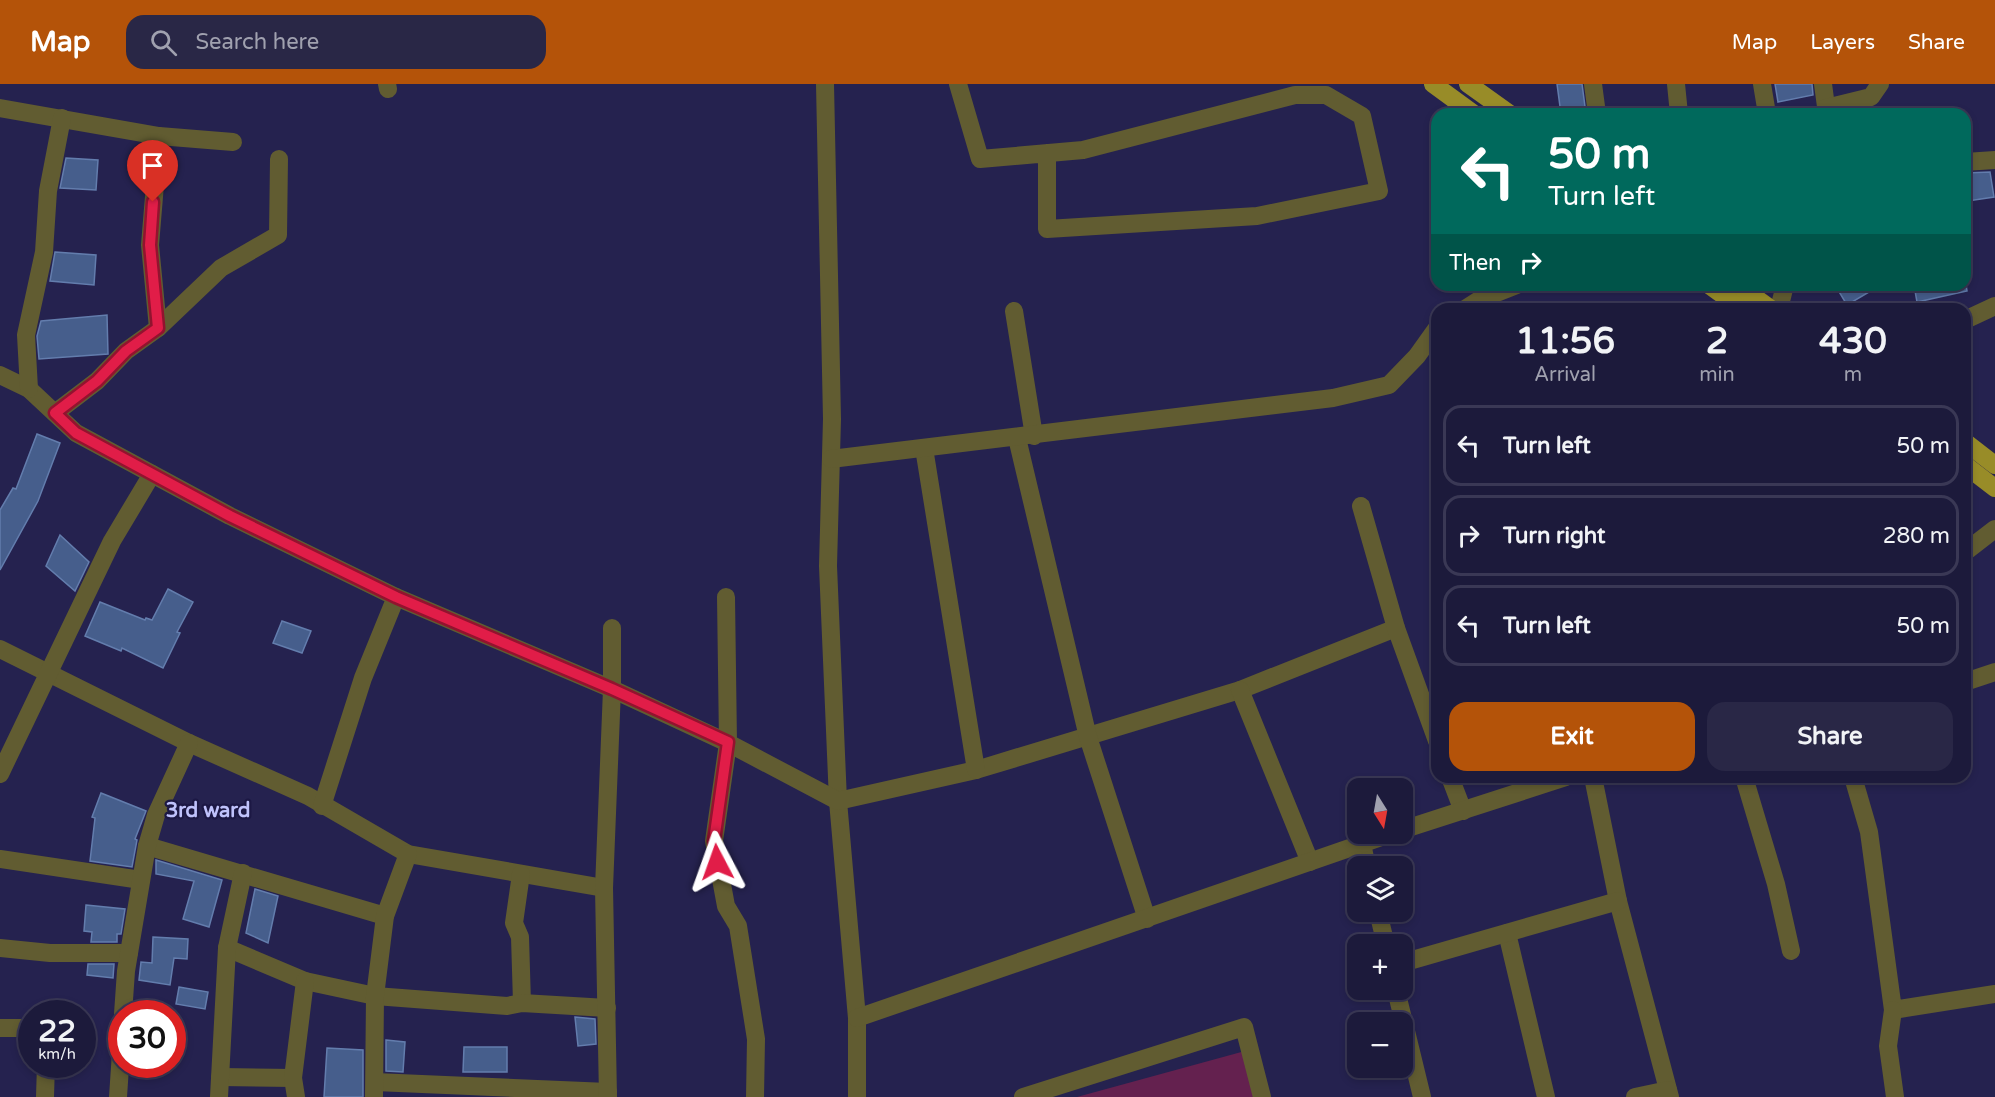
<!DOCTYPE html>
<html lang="en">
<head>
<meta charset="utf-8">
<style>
  :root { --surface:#1c1a3b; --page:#292746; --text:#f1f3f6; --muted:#a0a1af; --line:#3a3855; --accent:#b45309 }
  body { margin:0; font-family:"Varela Round",sans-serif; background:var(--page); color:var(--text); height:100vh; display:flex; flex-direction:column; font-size:22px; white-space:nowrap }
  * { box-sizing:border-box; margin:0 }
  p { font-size:20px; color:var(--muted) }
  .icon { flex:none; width:33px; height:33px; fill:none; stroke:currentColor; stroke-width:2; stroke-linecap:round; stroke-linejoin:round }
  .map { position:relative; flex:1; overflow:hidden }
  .side { position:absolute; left:1431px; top:219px; width:540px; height:480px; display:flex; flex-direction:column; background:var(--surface); border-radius:18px; box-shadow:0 3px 9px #0003,0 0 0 2px var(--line) }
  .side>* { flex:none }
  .guide { position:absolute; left:1431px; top:24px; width:540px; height:183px; border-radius:18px; box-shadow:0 3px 9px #0003,0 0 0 2px var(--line); background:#00695c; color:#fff; overflow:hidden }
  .needle { width:39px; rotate:169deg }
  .fabs { position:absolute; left:1347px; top:694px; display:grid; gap:12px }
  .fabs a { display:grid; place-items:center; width:66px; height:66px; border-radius:12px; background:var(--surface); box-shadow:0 3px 9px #0003,0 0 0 2px var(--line); font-size:30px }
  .speed { position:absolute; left:18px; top:916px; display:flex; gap:12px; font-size:30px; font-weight:700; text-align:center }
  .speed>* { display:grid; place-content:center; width:78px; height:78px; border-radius:50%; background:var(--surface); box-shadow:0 3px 9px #0003,0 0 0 2px var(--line); line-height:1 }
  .speed small { font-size:15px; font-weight:400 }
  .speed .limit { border:9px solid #d22; background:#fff; color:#111 }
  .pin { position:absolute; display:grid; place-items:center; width:51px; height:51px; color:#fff; margin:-62px -26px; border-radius:50% 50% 50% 0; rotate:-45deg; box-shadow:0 0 6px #0007 }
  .pin .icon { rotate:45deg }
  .me { position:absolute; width:66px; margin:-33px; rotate:356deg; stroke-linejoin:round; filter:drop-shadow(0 0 4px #0008) }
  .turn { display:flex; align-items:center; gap:21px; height:126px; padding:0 18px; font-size:27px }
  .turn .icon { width:78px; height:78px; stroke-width:2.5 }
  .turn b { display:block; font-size:42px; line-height:51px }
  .then { display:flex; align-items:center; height:57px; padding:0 18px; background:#0003; gap:12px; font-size:22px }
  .eta { display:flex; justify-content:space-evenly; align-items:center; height:102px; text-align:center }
  .eta b { font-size:36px; font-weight:700; line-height:42px }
  .primary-button { display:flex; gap:12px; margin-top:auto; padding:12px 18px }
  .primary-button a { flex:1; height:69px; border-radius:18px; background:var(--accent); color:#fff; font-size:24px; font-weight:700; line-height:69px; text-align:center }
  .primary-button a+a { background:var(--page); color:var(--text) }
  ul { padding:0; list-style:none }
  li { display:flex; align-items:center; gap:18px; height:81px; margin:0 12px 9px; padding:0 6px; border:3px solid var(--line); border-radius:18px }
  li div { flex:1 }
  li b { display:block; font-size:22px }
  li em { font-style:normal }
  header { display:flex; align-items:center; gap:36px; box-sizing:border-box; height:84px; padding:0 30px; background:var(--accent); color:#fff }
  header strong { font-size:28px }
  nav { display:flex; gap:33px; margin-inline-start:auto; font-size:21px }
  .search { width:420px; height:54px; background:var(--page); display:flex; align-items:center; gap:15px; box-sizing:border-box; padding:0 21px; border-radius:18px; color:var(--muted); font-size:22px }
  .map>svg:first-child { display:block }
  .green { fill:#64214f }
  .building { fill:#465e8c; stroke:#637dad; stroke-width:1.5 }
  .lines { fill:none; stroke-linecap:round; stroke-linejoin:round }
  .minor { stroke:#615c31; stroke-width:18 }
  .major { stroke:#988c28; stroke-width:18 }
  .route-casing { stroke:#92132f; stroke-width:15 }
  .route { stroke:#e11d48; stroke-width:10 }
  .labels { text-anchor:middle; stroke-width:4.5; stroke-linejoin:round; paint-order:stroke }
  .neighbourhood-label { font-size:20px; font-weight:bold; fill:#bfc2fb; stroke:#1c1844 }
</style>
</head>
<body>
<header>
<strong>Map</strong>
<div class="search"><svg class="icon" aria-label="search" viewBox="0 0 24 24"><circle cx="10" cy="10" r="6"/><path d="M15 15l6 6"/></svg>Search here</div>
<nav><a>Map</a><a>Layers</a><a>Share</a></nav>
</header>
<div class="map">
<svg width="1995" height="1013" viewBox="0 0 1995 1013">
  <rect width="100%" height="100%" fill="#25224f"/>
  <polygon class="green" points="1245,967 1256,1013 1077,1013"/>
  <g class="building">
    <polygon points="1557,0 1582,0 1586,30 1561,30"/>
    <polygon points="1775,0 1812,0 1813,11 1778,18"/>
    <polygon points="66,74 98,76 96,106 60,104"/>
    <polygon points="1990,88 1994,113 1968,117 1965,89"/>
    <polygon points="55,168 96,171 94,201 50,197"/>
    <polygon points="1835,201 1881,201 1847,221"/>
    <polygon points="1914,201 1966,201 1967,207 1917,218"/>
    <polygon points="107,231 108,270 39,275 37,252 41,237"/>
    <polygon points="37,350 60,359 38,417 0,486 0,426 13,404 16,405"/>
    <polygon points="60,451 89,478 75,507 46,482"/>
    <polygon points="168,505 193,518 177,548 180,549 163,584 122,564 121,567 85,552 100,518 145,536 146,534 152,536"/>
    <polygon points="282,537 311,547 302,569 273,559"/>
    <polygon points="101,709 146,727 135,755 137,756 132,783 90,777 95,734 92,733"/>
    <polygon points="156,776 222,796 209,843 183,835 194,797 156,790"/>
    <polygon points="255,805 278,812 268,859 246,849"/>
    <polygon points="86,821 125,825 121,850 117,850 117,858 91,858 92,848 84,847"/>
    <polygon points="153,853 188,855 187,875 174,874 170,901 139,896 141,878 152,879"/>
    <polygon points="88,880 114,880 113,894 87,891"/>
    <polygon points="179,903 208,908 205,925 176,920"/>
    <polygon points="575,933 595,935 596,960 578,962"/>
    <polygon points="386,956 405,958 403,988 386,987"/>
    <polygon points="464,963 507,963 507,988 463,988"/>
    <polygon points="327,964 363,966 363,1013 324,1013"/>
  </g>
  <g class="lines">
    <g class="minor">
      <polyline points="387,0 388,5"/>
      <polyline points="825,0 832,335 828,482 838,717 857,934 857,1013"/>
      <polyline points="958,0 980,75 1083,66 1295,11 1326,11 1362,32 1379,107 1257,132 1047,145 1047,69"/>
      <polyline points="1593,0 1597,30"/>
      <polyline points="1676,0 1679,30"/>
      <polyline points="1762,0 1767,30"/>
      <polyline points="1823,0 1827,30"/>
      <polyline points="0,24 159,52 150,161 158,244"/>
      <polyline points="1826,24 1871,13 1880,0"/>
      <polyline points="159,52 233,58"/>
      <polyline points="1965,78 1995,76"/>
      <polyline points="1465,225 1479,216 1517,201"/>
      <polyline points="1779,225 1785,201"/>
      <polyline points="1014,227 1034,352"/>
      <polyline points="1965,236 1995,222"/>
      <polyline points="0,291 29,305 76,349 230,432 396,513 612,605 728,659 838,717 976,686 1240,606 1396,544"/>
      <polyline points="29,305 26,251 44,168 48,107 62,34"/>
      <polyline points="55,329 97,297 126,267 158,244 221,184 278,151 279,75"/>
      <polyline points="1017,354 1088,653 1147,835"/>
      <polyline points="924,364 976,686"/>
      <polyline points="831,375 1333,314 1389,301 1417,272 1437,244"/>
      <polyline points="1361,422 1396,544 1437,657"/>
      <polyline points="1965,468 1995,445"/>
      <polyline points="726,513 728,659 714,757 726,822 738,842 756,955 755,1013"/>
      <polyline points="0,565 189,659 308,712 408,770 604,804"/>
      <polyline points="1965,598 1995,588"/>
      <polyline points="1240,606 1310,778"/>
      <polyline points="0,690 112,457 152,390"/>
      <polyline points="1450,693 1463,727"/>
      <polyline points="1593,693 1618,817 1670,1013"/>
      <polyline points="1744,693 1776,800 1791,867"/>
      <polyline points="1853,693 1869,748 1893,926 1995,910"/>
      <polyline points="322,722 363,594 396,513"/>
      <polyline points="1402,746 1566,693"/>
      <polyline points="1362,760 1367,783"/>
      <polyline points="147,762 385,832"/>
      <polyline points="0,775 141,796"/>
      <polyline points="521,790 514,839 520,853 522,919"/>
      <polyline points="1378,828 1386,861"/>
      <polyline points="1507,849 1546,1013"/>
      <polyline points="0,864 50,869 129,869"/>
      <polyline points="227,864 305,897 375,912 507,922 522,919 607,924"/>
      <polyline points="1402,879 1618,817"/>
      <polyline points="1396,906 1422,1013"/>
      <polyline points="1893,926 1888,962 1895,1013"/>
      <polyline points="123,930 126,887 147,762 156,731 189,659"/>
      <polyline points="857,934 1390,750"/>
      <polyline points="0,944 32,944"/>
      <polyline points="220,993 293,994"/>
      <polyline points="375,998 608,1008"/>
      <polyline points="45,1013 46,981"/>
      <polyline points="118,1013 122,953"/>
      <polyline points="219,1013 227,864 243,789"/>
      <polyline points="296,1013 293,994 305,897"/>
      <polyline points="374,1013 375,912 385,832 408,770"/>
      <polyline points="608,1013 604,804 612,605 612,544"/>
      <polyline points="1023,1013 1244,943 1262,1013"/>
      <polyline points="1635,1013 1668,1006"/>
    </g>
    <g class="major">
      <polyline points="1433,0 1474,30"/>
      <polyline points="1468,0 1510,30"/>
      <polyline points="1709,201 1742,225"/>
      <polyline points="1738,201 1771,225"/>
      <polyline points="1965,358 1995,381"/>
      <polyline points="1965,381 1995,404"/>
    </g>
  </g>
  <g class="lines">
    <g class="route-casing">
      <polyline id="route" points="153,118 150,161 158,244 126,267 97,297 55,329 76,349 230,432 396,513 612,605 728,658 714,757 717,778"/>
    </g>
    <use href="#route" class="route"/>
  </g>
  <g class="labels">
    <g class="neighbourhood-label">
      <text x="208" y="733">3rd ward</text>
    </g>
  </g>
</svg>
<div class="fabs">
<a><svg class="needle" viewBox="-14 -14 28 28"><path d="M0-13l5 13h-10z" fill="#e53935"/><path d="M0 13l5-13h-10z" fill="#a0a1af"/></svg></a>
<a><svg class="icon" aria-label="layers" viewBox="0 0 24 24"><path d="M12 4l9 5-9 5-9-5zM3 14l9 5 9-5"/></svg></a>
<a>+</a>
<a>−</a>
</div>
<div class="speed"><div>22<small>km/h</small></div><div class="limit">30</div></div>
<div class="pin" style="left:153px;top:118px;background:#d93025"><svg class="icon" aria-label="arrive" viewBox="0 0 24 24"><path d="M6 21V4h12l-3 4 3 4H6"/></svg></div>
<svg class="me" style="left:717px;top:778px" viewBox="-20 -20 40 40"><path d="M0-17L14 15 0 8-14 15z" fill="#e11d48" stroke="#fff" stroke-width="4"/></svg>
<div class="guide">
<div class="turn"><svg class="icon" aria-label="left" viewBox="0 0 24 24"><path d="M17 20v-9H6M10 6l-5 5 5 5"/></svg><div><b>50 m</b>Turn left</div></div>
<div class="then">Then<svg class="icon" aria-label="right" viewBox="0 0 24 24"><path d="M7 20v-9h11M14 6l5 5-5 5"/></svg></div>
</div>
<section class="side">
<div class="eta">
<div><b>11:56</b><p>Arrival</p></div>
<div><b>2</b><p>min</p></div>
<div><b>430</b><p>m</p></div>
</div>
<ul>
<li><svg class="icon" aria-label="left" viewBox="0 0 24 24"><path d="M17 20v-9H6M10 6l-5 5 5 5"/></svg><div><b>Turn left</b></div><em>50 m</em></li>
<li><svg class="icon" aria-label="right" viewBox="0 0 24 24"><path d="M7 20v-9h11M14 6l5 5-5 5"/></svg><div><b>Turn right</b></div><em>280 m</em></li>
<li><svg class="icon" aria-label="left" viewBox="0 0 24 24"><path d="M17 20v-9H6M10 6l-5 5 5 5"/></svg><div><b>Turn left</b></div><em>50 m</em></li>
</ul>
<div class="primary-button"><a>Exit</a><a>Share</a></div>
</section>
</div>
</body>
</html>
